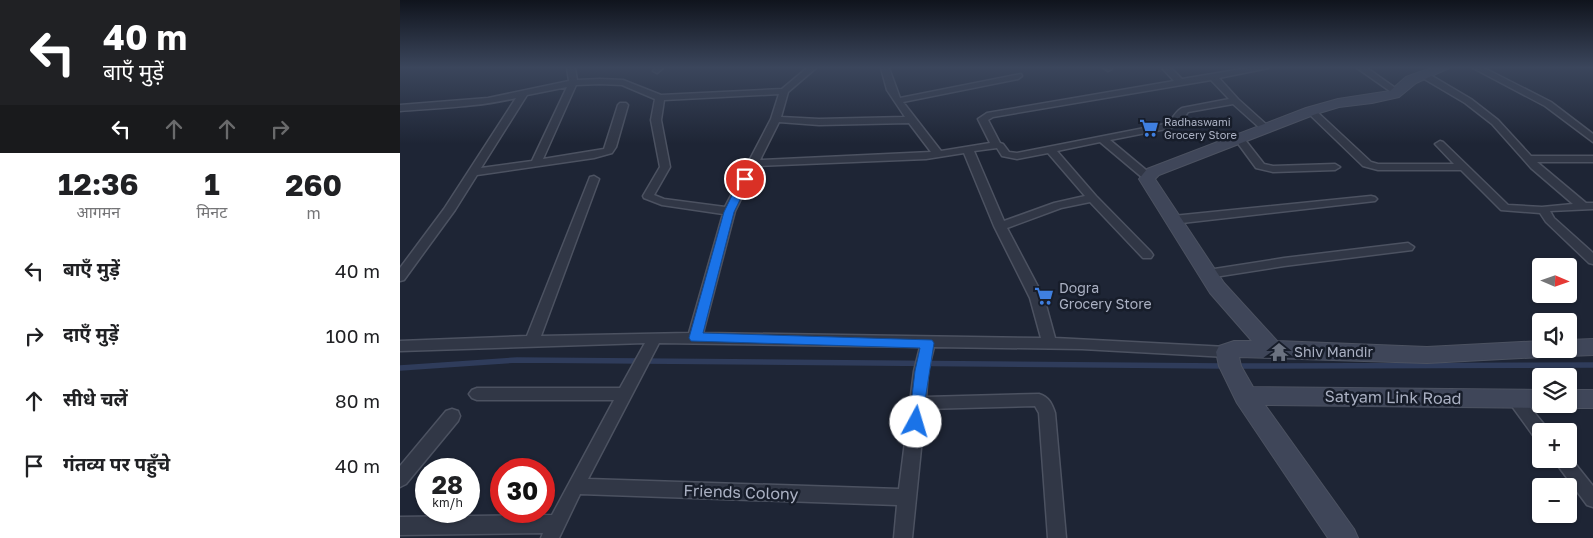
<!DOCTYPE html>
<html lang="hi">
<head>
<meta charset="utf-8">
<style>
  :root { --surface:#fff; --page:#f2f2f2; --text:#202124; --muted:#757577 }
  body { margin:0; font-family:"Golos Text","Noto Sans Devanagari",sans-serif; background:var(--page); color:var(--text); height:100vh; display:flex; flex-direction:column; font-size:19px; white-space:nowrap }
  * { box-sizing:border-box; margin:0 }
  p { font-size:16px; color:var(--muted) }
  .icon { flex:none; width:28px; height:28px; fill:none; stroke:currentColor; stroke-width:2; stroke-linecap:round; stroke-linejoin:round }
  .map { position:relative; flex:1; overflow:hidden }
  .sheet { display:flex; flex-direction:column; background:var(--surface); width:400px }
  .sheet>* { flex:none }
  .top-card { background:#202124; color:#fff; overflow:hidden }
  .needle { width:32px; rotate:92deg }
  .fabs { position:absolute; left:1132px; top:258px; display:grid; gap:10px }
  .fabs a { display:grid; place-items:center; width:45px; height:45px; border-radius:5px; background:var(--surface); box-shadow:0 1px 4px #0004; font-size:25px }
  .speed { position:absolute; left:15px; top:458px; display:flex; gap:10px; font-size:25px; font-weight:700; text-align:center }
  .speed>* { display:grid; place-content:center; width:65px; height:65px; border-radius:50%; background:var(--surface); box-shadow:0 1px 4px #0004; line-height:1 }
  .speed small { font-size:12px; font-weight:400 }
  .speed .limit { border:8px solid #d22; background:#fff; color:#111 }
  .pin { position:absolute; display:grid; place-items:center; width:42px; height:42px; color:#fff; margin:-21px; border:2px solid #fff; border-radius:50%; box-shadow:0 1px 5px #0007 }
  .me { position:absolute; width:55px; margin:-28px; rotate:6deg; stroke-linejoin:round; filter:drop-shadow(0 0 4px #0008) }
  .turn { display:flex; align-items:center; gap:18px; height:105px; padding:0 20px; font-size:22px }
  .turn .icon { width:65px; height:65px; stroke-width:2.5 }
  .turn b { display:block; font-size:35px; line-height:42px }
  .lanes { display:flex; align-items:center; height:48px; padding:0 20px; background:#0003; justify-content:center; gap:25px; direction:ltr }
  .lanes .off { opacity:.35 }
  .eta { display:flex; justify-content:space-evenly; align-items:center; height:85px; text-align:center }
  .eta b { font-size:30px; font-weight:700; line-height:35px }
  ul { padding:0; list-style:none }
  li { display:flex; align-items:center; gap:15px; height:65px; padding:0 20px }
  li div { flex:1 }
  li b { display:block; font-size:19px }
  li em { font-style:normal }
  main { display:flex; flex:1; min-height:0 }
  .map>svg:first-child { display:block }
  .lines { fill:none; stroke-linecap:round; stroke-linejoin:round }
  .stream { stroke:#2f3c5b; stroke-width:5.5 }
  .street-casing { stroke:#4c5261; stroke-width:3 }
  .secondary-casing { stroke:#4c5261; stroke-width:2 }
  .street { fill:#313746; fill-rule:evenodd }
  .secondary { fill:#3f4659; fill-rule:evenodd }
  .route { fill:#1a73e8; stroke:#114b97 }
  .labels { text-anchor:middle; stroke-width:5; stroke-linejoin:round; paint-order:stroke }
  .far-poi-label { font-size:11px; fill:#abb1c3; stroke:#171d2a; text-anchor:start }
  .poi-label { font-size:14px; fill:#abb1c3; stroke:#171d2a; text-anchor:start }
  .near-street-label { font-size:16px; fill:#abb1c3; stroke:#171d2a }
</style>
</head>
<body>
<main>
<section class="sheet">
<div class="top-card">
<div class="turn"><svg class="icon" aria-label="left" viewBox="0 0 24 24"><path d="M17 20v-9H6M10 6l-5 5 5 5"/></svg><div><b>40 m</b>बाएँ मुड़ें</div></div>
<div class="lanes"><svg class="icon" aria-label="left" viewBox="0 0 24 24"><path d="M17 20v-9H6M10 6l-5 5 5 5"/></svg><svg class="icon off" aria-label="ahead" viewBox="0 0 24 24"><path d="M12 20V5M6 11l6-6 6 6"/></svg><svg class="icon off" aria-label="ahead" viewBox="0 0 24 24"><path d="M12 20V5M6 11l6-6 6 6"/></svg><svg class="icon off" aria-label="right" viewBox="0 0 24 24"><path d="M7 20v-9h11M14 6l5 5-5 5"/></svg></div>
</div>
<div class="eta">
<div><b>12:36</b><p>आगमन</p></div>
<div><b>1</b><p>मिनट</p></div>
<div><b>260</b><p>m</p></div>
</div>
<ul>
<li><svg class="icon" aria-label="left" viewBox="0 0 24 24"><path d="M17 20v-9H6M10 6l-5 5 5 5"/></svg><div><b>बाएँ मुड़ें</b></div><em>40 m</em></li>
<li><svg class="icon" aria-label="right" viewBox="0 0 24 24"><path d="M7 20v-9h11M14 6l5 5-5 5"/></svg><div><b>दाएँ मुड़ें</b></div><em>100 m</em></li>
<li><svg class="icon" aria-label="ahead" viewBox="0 0 24 24"><path d="M12 20V5M6 11l6-6 6 6"/></svg><div><b>सीधे चलें</b></div><em>80 m</em></li>
<li><svg class="icon" aria-label="arrive" viewBox="0 0 24 24"><path d="M6 21V4h12l-3 4 3 4H6"/></svg><div><b>गंतव्य पर पहुँचे</b></div><em>40 m</em></li>
</ul>
</section>
<div class="map">
<svg width="1193" height="538" viewBox="0 0 1193 538">
  <rect width="100%" height="100%" fill="#1e2535"/>
  <g class="lines">
    <g class="stream">
      <polyline points="836,366 1193,365"/>
      <polyline points="0,368 117,360 823,366"/>
    </g>
    <g class="street-casing">
      <g id="street">
        <path d="M167 68H175L177 80 200 79 223 80 261 95 382 89 407 68H416L388 92 381 117 419 119 505 117 487 90 481 68H489L500 98 621 74 622 76 618 79 503 102 541 151 590 143 578 119 587 113 774 81 762 68H771L782 79 848 68H868L819 78 838 99 868 126V130H862L833 104 788 112 780 123 771 128 710 140 752 175 753 177 752 179H744L700 142 657 151 696 196 751 252 753 255 751 258H743L690 202 661 208 607 228 644 298 655 338 827 347 832 348 834 352 832 356 827 357 682 349 534 347 528 371 526 397 639 394C649 397 652 404 655 413L666 538H648L639 413 635 406 525 409 512 538H494L497 505 180 494 159 538H141L143 533 0 535V517L152 515 214 400H77L72 398 69 394 72 390 77 388H220L245 343 0 351V341L127 336 190 177 194 176 199 179 141 336 289 333 323 214 262 205 244 198 243 196 260 167 251 120 255 99 222 85 200 84 176 85 143 159 204 149 218 105 220 103H226L228 105 216 147 212 153 194 158 77 175 55 210 4 280 0 281V268L44 209 116 98C78 107 39 108 0 111V105L88 98 169 81ZM811 80 829 99 782 108C774 112 774 120 765 124L617 153 609 152 603 144 600 143 588 120 593 117ZM167 87 132 161 81 168 127 95ZM379 94 371 119 325 207 264 199 254 195 270 167 261 120 264 100ZM379 122 419 125 509 123 531 152 360 160ZM597 148 602 156 617 159 648 153 685 196 654 203 604 221 574 151ZM564 153 594 226 630 298 641 338 303 333 335 211 357 166 526 159ZM259 343 520 347 514 371 499 489 188 479Z"/>
        <polygon points="255,68 263,68 257,73 253,71"/>
        <polygon points="704,68 712,68 712,69 708,71"/>
        <polygon points="957,68 967,68 1001,92 994,94"/>
        <polygon points="1073,68 1084,68 1151,102 1193,134 1193,142 1145,106"/>
        <polygon points="1021,73 1027,73 1071,99 1098,120 1131,156 1193,156 1193,162 1137,162 1186,203 1193,203 1193,209 1150,211 1154,218 1193,253 1193,264 1189,263 1146,222 1140,213 1101,210 1061,170 978,170 963,166 906,111 908,109 914,109 971,162 978,164 1054,164 1035,144 1040,141 1043,142 1108,205 1142,207 1173,204 1131,168 1092,124 1065,103 1021,77"/>
        <polygon points="839,135 842,136 864,164 873,166 935,164 940,167 935,170 873,172 856,168 834,138"/>
        <polygon points="971,196 975,197 977,199 975,201 773,224 767,220 773,216"/>
        <polygon points="1008,243 1014,247 1012,250 884,266 808,278 802,274 808,270 884,258"/>
        <polygon points="1114,392 1119,394 1147,428 1148,431 1141,431 1141,440 1135,438 1109,402 1106,398 1109,394"/>
        <polygon points="52,409 58,411 60,416 58,421 6,484 0,487 0,466 46,411"/>
        <polygon points="1169,456 1193,486 1193,507 1187,505 1153,459 1169,459"/>
      </g>
    </g>
    <g class="secondary-casing">
      <g id="secondary">
        <polygon points="1031,68 1049,68 1016,83 999,97 972,103 939,107 916,114 759,175 755,179 824,283 877,341 1027,347 1141,341 1141,349 1153,349 1150,355 1142,357 1027,363 839,357 841,366 853,387 1141,390 1141,404 1150,404 1141,408 865,405 954,529 958,538 928,538 837,403 819,366 816,352 819,346 834,341 852,341 810,293 739,179 747,169 906,108 938,99 990,91 1006,77"/>
        <polygon points="1193,339 1193,355 1169,356 1161,354 1159,349 1169,349 1169,340"/>
        <polygon points="1169,390 1193,390 1193,408 1169,408 1161,406 1160,404 1169,404"/>
      </g>
    </g>
    <use href="#street" class="street"/>
    <use href="#secondary" class="secondary"/>
  </g>
  <linearGradient id="sky" x2="0" y2="1"><stop stop-color="#10141d"/><stop offset="0.47" stop-color="#3b465c"/><stop offset="1" stop-color="#3b465c" stop-opacity="0"/></linearGradient>
  <rect width="1193" height="144" fill="url(#sky)"/>
  <polygon class="route" points="345,176 350,179 334,212 303,333 532,340 534,343 521,426 516,428 511,426 509,422 515,371 520,348 291,341 289,338 324,212 340,179"/>
  <defs>
    <g id="supermarket-bare" transform="scale(1.5)"><path d="M-6-5.5h2.5l.6 2H6L4.5 2H-2.5L-4.4-4H-6ZM-1.5 3.2a1.3 1.3 0 1 0 .1 0ZM3 3.2a1.3 1.3 0 1 0 .1 0Z" fill="#3f7fe0" stroke="#171d2a" stroke-width="2.5" paint-order="stroke"/></g>
    <g id="temple-bare" transform="scale(1.5)"><path d="M0-6L5-2H3V0L6.5 2.5H4V6H1.5V3h-3V6H-4V2.5H-6.5L-3 0V-2H-5Z" fill="#6b7280" stroke="#171d2a" stroke-width="2.5" paint-order="stroke"/></g>
  </defs>
  <g fill-rule="evenodd">
    <use href="#supermarket-bare" x="749" y="128"/>
    <use href="#supermarket-bare" x="644" y="296"/>
    <use href="#temple-bare" x="879" y="352"/>
  </g>
  <g class="labels">
    <g class="far-poi-label">
      <text x="764" y="126">Radhaswami<tspan x="764" dy="13">Grocery Store</tspan></text>
    </g>
    <g class="poi-label">
      <text x="659" y="293">Dogra<tspan x="659" dy="16">Grocery Store</tspan></text>
      <text x="894" y="357">Shiv Mandir</text>
    </g>
    <g class="near-street-label">
      <text transform="translate(993 397) rotate(1)" y="6">Satyam Link Road</text>
      <text transform="translate(341 492) rotate(2)" y="6">Friends Colony</text>
    </g>
  </g>
</svg>
<div class="fabs">
<a><svg class="needle" viewBox="-14 -14 28 28"><path d="M0-13l5 13h-10z" fill="#e53935"/><path d="M0 13l5-13h-10z" fill="#757577"/></svg></a>
<a><svg class="icon" aria-label="sound" viewBox="0 0 24 24"><path d="M4 9h4l5-4v14l-5-4H4zM17 9q2 3 0 6"/></svg></a>
<a><svg class="icon" aria-label="layers" viewBox="0 0 24 24"><path d="M12 4l9 5-9 5-9-5zM3 14l9 5 9-5"/></svg></a>
<a>+</a>
<a>−</a>
</div>
<div class="speed"><div>28<small>km/h</small></div><div class="limit">30</div></div>
<div class="pin" style="left:345px;top:179px;background:#d93025"><svg class="icon" aria-label="arrive" viewBox="0 0 24 24"><path d="M6 21V4h12l-3 4 3 4H6"/></svg></div>
<svg class="me" style="left:516px;top:422px" viewBox="-20 -20 40 40"><circle r="19" fill="#fff"/><path d="M0-13L10 11 0 6-10 11z" fill="#1a73e8"/></svg>
</div>
</main>
</body>
</html>
